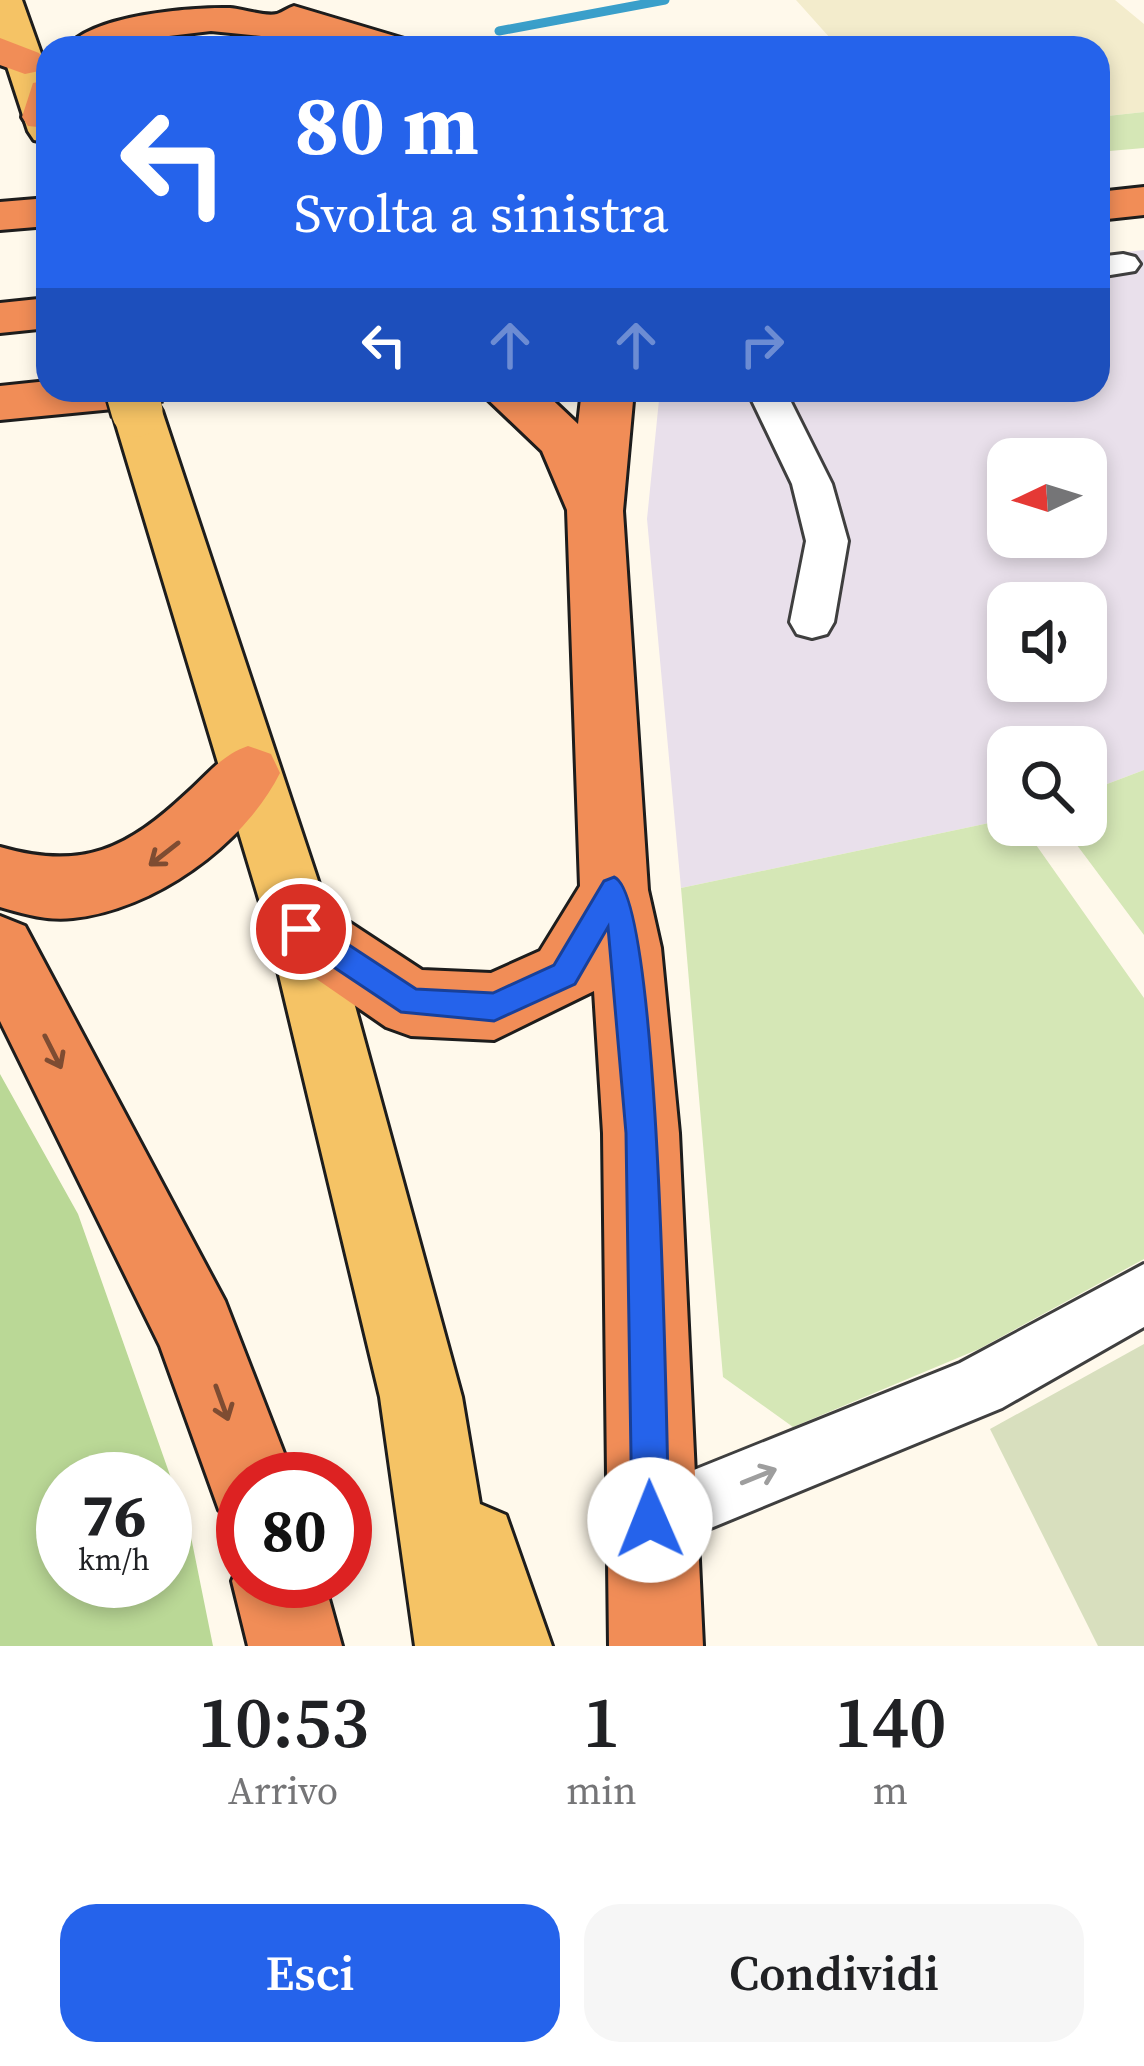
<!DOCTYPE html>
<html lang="it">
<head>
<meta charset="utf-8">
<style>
  :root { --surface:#fff; --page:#f6f6f6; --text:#202124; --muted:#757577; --accent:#2563eb }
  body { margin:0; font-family:"Source Serif 4",serif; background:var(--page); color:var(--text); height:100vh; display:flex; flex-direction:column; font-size:45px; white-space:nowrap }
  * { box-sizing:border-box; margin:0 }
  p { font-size:39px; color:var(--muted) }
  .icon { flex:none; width:66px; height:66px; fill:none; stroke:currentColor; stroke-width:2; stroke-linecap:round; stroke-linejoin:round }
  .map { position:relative; height:1646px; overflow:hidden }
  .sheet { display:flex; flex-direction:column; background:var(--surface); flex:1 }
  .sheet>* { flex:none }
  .top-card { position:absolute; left:36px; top:36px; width:1074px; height:366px; border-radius:36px; box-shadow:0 6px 18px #0003; background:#2563eb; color:#fff; overflow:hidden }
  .needle { width:78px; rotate:266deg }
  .fabs { position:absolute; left:987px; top:438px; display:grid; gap:24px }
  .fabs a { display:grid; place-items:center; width:120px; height:120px; border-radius:24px; background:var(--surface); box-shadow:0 6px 18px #0003; font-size:60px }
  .speed { position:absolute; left:36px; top:1452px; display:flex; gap:24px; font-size:60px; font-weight:700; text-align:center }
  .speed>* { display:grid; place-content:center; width:156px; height:156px; border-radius:50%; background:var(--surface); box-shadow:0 6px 18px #0003; line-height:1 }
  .speed small { font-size:30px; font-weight:400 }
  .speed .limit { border:18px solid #d22; background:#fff; color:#111 }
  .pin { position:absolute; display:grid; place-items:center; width:102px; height:102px; color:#fff; margin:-51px; border:6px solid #fff; border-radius:50%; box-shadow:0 3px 12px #0007 }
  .me { position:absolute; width:132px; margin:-66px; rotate:359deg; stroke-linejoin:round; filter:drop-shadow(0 0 9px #0008) }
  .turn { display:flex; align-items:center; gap:42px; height:252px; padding:0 60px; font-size:54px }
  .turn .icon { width:156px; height:156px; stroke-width:2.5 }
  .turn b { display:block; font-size:84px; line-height:102px }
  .lanes { display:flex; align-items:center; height:114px; padding:0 60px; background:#0003; justify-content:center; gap:60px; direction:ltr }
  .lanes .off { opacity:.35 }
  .eta { display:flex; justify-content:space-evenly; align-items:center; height:204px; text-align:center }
  .eta b { font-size:72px; font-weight:600; line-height:84px }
  .action { display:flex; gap:24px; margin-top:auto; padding:24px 60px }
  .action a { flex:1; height:138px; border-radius:36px; background:var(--accent); color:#fff; font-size:48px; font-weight:600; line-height:138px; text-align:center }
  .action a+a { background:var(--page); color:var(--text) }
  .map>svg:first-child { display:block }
  .industrial { fill:#e9e0eb; fill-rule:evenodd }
  .farmland { fill:#f3eccc }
  .green { fill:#d5e7b6 }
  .forest { fill:#bad896; fill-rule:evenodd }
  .cemetery { fill:#d8dfbe }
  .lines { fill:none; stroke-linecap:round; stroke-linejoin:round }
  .stream { stroke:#3a9fca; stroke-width:9 }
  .minor-casing { stroke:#3f3f3f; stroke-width:6 }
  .major-casing { stroke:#1d1d1d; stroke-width:6 }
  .highway-casing { stroke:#1d1d1d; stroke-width:6 }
  .minor { fill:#fff; fill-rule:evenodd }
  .major { fill:#f5c365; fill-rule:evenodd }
  .highway { fill:#f18d57; fill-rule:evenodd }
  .major-bridge-casing { stroke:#1d1d1d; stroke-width:56; stroke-linecap:butt }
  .major-bridge { stroke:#f5c365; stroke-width:51 }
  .oneway { stroke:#7e4c32 }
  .oneway2 { stroke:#9e9e9e }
  .route { fill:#2563eb; stroke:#184099; stroke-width:3 }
</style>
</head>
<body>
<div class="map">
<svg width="1144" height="1646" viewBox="0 0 1144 1646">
  <rect width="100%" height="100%" fill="#fff9eb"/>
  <path class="industrial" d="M1144 250V770L1086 792V747H1008V819L681 888 647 519 660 390H1098V255ZM1008 459H1086V537H1008ZM1008 603H1086V681H1008Z"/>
  <polygon class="farmland" points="796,0 1115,0 1144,24 1144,112 1098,117 1098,48 839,48"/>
  <g class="green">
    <polygon points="1144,112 1144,148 1098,152 1098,117"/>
    <polygon points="1144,770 1144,935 1062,825 1086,825 1086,792"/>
    <polygon points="1008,819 1008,825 1022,825 1144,998 1144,1259 979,1349 793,1427 723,1377 681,888"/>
  </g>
  <path class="forest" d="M0 1074 78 1214 190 1532 213 1646H0ZM63 1479H165V1581H63Z"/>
  <polygon class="cemetery" points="1144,1344 1144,1646 1098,1646 990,1429"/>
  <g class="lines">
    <polyline class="stream" points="499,31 665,0"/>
    <g class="minor-casing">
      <g id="minor">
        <polygon points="1123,254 1135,257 1140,264 1135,271 1098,277 1098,257"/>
        <polygon points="747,390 785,390 832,484 848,541 834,622 827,634 812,638 797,634 790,622 806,541 792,484"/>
        <polygon points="1144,1264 1144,1327 1002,1408 650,1553 627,1543 617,1520 627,1497 960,1363"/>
      </g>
    </g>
    <g class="major-casing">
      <g id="major">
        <polygon points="0,0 22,0 48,73 48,143 34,140 28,131 0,45"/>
        <polygon points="137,394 155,399 162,411 334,929 462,1397 480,1504 506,1515 552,1646 415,1646 380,1397 268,929 112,411 119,399"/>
      </g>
    </g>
    <g class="highway-casing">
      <g id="highway">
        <path d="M294 6 408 40 414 48H303L271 37 211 31 152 38 121 48H67C90 15 192 7 230 8 244 9 265 17 277 14 283 12 288 8 294 6Z"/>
        <polygon points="0,38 39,53 45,62 39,71 25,74 0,65"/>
        <polygon points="48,80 48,128 28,126 22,117 33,83"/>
        <polygon points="1144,187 1144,215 1098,220 1098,192"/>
        <polygon points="48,198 48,226 0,230 0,202"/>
        <polygon points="48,298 48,328 0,333 0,303"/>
        <polygon points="48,381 48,390 160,390 152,402 134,407 0,420 0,386"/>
        <polygon points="478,390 542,390 578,424 582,390 634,390 623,511 648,890 661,948 679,1133 703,1646 609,1646 603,1133 594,991 494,1040 411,1036 386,1027 276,951 266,929 276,907 301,898 326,907 422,970 491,973 540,951 580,886 567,510 542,451"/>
        <path d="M248 746 271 754 280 773C244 845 153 910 73 918 47 921 24 914 0 907V847C83 871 127 849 188 792 209 773 222 755 248 746Z"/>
        <polygon points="0,916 25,926 225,1301 294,1479 243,1479 243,1520 219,1510 160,1346 0,1021"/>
        <polygon points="243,1555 243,1581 324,1581 342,1646 248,1646 232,1581"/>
      </g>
    </g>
    <use href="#minor" class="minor"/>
    <use href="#major" class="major"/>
    <use href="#highway" class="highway"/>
    <g class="major-bridge-casing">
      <polyline id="major-bridge" points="131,390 137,411"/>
    </g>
    <use href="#major-bridge" class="major-bridge"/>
  </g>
  <defs><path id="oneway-shaft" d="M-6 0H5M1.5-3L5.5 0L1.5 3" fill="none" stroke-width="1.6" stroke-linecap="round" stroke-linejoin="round" transform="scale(3)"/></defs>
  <g class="oneway">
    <use href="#oneway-shaft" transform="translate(164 854) rotate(142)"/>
    <use href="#oneway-shaft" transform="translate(53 1052) rotate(63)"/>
    <use href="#oneway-shaft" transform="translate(222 1403) rotate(70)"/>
  </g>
  <use class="oneway2" href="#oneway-shaft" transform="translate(759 1476) rotate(-22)"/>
  <path class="route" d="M614 877C662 895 666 1443 669 1520L663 1533 650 1539 637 1533 632 1520 626 1133 608 927 575 984 494 1021 401 1012 290 938 286 929 301 916 311 920 416 989 493 993 554 965 604 881Z"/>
</svg>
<div class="fabs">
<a><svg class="needle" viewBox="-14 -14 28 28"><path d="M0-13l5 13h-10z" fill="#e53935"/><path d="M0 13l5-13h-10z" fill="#757577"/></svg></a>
<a><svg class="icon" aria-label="sound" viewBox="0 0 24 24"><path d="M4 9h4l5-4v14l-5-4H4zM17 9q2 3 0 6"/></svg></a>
<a><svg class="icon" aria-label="search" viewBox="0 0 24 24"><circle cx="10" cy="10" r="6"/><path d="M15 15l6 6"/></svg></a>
</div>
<div class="speed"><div>76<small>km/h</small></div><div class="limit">80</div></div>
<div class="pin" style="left:301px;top:929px;background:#d93025"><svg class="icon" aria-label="arrive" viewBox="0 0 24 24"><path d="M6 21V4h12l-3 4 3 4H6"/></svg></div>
<svg class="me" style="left:650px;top:1520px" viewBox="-20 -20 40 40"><circle r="19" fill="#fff"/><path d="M0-13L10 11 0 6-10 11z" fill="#2563eb"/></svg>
<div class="top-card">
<div class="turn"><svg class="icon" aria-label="left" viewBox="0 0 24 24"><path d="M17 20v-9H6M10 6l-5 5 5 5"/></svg><div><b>80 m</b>Svolta a sinistra</div></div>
<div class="lanes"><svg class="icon" aria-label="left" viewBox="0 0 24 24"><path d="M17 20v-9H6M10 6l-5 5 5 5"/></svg><svg class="icon off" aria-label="ahead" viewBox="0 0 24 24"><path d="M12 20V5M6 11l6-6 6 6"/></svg><svg class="icon off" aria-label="ahead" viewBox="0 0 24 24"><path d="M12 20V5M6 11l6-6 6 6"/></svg><svg class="icon off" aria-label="right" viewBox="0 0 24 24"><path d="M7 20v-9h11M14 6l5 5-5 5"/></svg></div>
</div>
</div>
<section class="sheet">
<div class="eta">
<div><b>10:53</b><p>Arrivo</p></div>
<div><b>1</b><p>min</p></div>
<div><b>140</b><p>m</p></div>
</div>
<div class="action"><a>Esci</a><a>Condividi</a></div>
</section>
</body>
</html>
